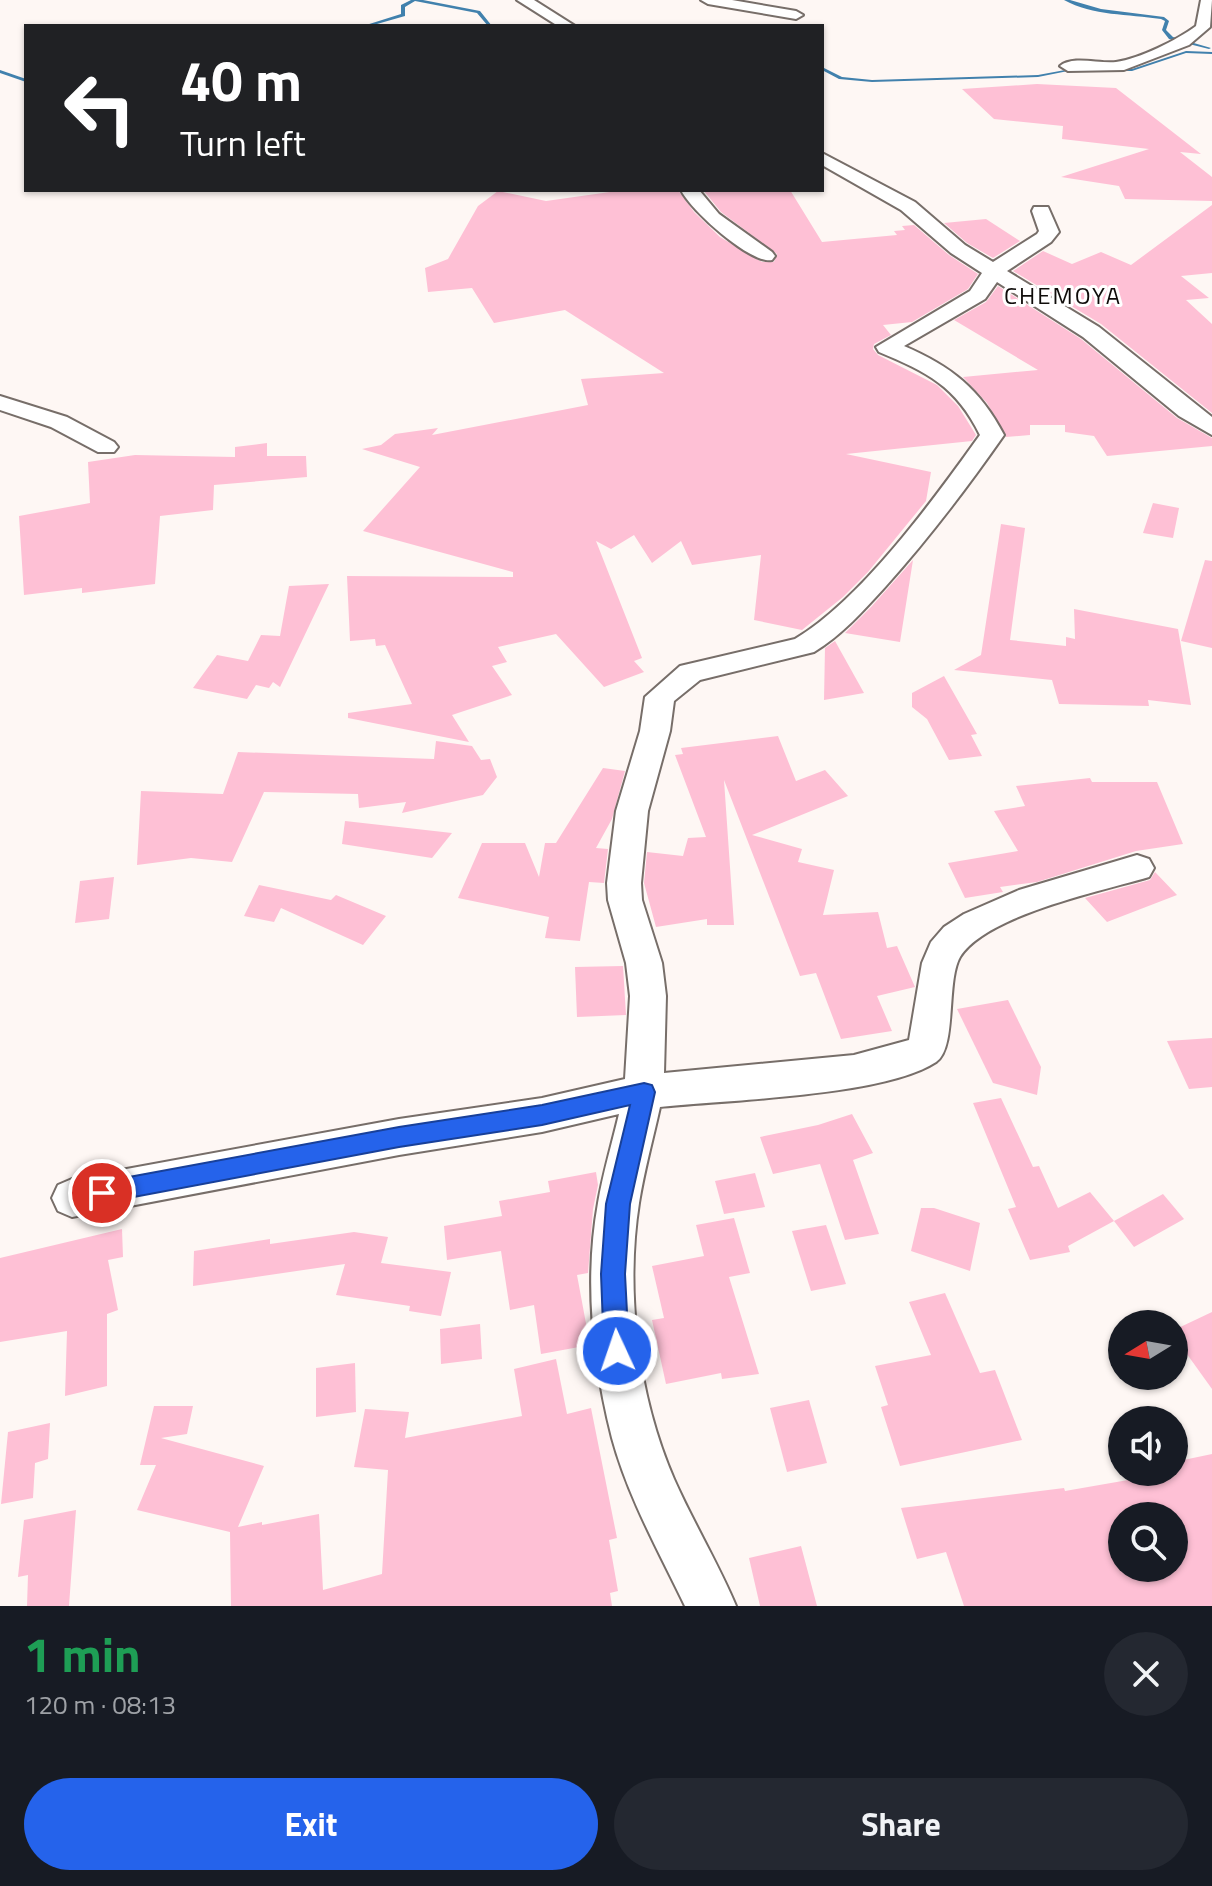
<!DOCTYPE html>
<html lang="en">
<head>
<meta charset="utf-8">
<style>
  :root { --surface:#171b24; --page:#242831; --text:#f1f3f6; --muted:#9ea1a6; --accent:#2563eb }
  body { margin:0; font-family:"Titillium Web",sans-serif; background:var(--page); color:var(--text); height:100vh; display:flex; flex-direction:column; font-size:30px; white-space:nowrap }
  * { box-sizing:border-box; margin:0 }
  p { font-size:26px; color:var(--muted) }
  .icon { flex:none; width:44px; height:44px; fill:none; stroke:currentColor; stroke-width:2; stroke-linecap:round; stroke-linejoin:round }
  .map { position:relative; height:1606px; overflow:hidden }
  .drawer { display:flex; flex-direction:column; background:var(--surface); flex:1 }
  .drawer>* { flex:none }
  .hud { position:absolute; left:24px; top:24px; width:800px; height:168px; border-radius:0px; box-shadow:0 2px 6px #0004; background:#202124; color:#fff; overflow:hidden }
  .needle { width:52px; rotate:259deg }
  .buttons { position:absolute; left:1108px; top:1310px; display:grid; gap:16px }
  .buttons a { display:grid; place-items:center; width:80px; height:80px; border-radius:50%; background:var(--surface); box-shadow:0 2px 6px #0004; font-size:40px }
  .pin { position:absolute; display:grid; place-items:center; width:68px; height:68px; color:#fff; margin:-34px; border:4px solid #fff; border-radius:50%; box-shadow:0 2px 8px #0007 }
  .me { position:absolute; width:88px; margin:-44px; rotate:357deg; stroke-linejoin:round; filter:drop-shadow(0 0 6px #0008) }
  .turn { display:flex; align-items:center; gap:28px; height:168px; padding:0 24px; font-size:36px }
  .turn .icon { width:104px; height:104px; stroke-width:2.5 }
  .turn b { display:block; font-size:56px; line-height:68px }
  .round { display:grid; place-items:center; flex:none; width:84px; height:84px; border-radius:42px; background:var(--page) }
  .head { display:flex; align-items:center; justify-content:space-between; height:136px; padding:0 24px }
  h1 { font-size:48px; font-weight:700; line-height:60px; color:#1e9e55 }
  .action { display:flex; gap:16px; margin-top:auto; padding:16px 24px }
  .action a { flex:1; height:92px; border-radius:48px; background:var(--accent); color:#fff; font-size:32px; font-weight:700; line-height:92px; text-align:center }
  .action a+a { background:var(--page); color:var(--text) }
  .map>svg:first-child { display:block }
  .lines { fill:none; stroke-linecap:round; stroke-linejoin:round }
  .stream { fill:#4181ad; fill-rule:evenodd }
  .building { fill:#fec0d5; fill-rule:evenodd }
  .street-casing { stroke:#776e69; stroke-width:4 }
  .street { fill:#fff; fill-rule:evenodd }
  .route { fill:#2563eb; stroke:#184099; stroke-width:2 }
  .labels { text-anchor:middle; stroke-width:6; stroke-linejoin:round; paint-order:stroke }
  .far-quarter-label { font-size:24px; letter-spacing:2px; fill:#0f0c0a; stroke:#fff }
</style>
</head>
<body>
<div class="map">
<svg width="1212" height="1606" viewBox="0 0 1212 1606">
  <rect width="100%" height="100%" fill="#fef7f4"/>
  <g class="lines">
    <g class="stream">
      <polygon points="411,0 423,0 480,11 492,26 488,26 477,13 415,1 405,7 405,16 370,26 363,26 401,14 401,5"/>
      <path d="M1064 0H1070L1101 9 1164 17 1169 21 1166 30 1173 37 1211 48 1209 49 1169 39 1162 30 1165 21 1161 19C1128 14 1093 16 1064 0Z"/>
      <polygon points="1186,51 1212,52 1212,54 1186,53 1132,71 1108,71 1106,70 1108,69 1132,69"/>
      <polygon points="822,67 842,77 872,80 1038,75 1076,68 1078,69 1038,77 872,82 839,79 822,70"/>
      <polygon points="0,70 26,79 26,82 0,73"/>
    </g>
  </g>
  <g class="building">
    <polygon points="1037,84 1116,88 1201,154 1180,152 1212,177 1212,201 1125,199 1119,186 1061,177 1149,149 1062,139 1063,126 994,119 962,89"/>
    <polygon points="624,190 678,190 694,212 720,237 762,262 774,262 777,254 721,212 703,190 790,190 822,242 897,235 894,231 905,230 902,226 914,225 949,255 978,274 968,289 912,322 883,325 891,335 874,344 873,349 878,355 937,385 958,406 976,435 972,441 846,454 931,472 926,501 868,572 843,597 802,630 754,620 761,555 692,565 681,541 652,563 634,535 611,549 596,541 642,658 634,661 644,672 604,687 556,634 498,647 507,662 492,666 512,695 452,715 469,742 348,718 348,713 412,704 385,645 376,646 375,639 350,641 347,576 513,577 513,572 363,531 420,467 362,449 381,445 395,434 438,428 432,435 588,405 581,379 664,373 565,310 494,323 472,288 428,292 425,268 448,259 478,206 498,191 546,201"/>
    <polygon points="1212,205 1212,273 1181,276 1209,298 1186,300 1212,324 1212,413 1101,324 1013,271 1043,251 1072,264 1101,252 1131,265"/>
    <polygon points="986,219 1020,241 993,258 967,243 944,223"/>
    <polygon points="998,286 1081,339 1177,418 1212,438 1212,446 1107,456 1094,436 1065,432 1065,425 1030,425 1030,435 1006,437 987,403 963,377 1038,370 954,320 986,302"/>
    <polygon points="267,443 267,456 306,456 307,477 214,485 213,510 160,516 155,584 82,593 82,588 24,595 19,516 90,503 88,462 135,455 235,457 235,447"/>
    <polygon points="1153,503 1179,508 1173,538 1143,533"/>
    <polygon points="1001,524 1025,528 1010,640 1066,646 1066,637 1075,639 1074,609 1178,629 1191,705 1148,700 1149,706 1059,704 1052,680 954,670 981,655"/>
    <polygon points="913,560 900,642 845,633 872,606"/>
    <polygon points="1205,560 1212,561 1212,648 1181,641"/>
    <polygon points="329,584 280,687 273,682 269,688 256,685 247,699 193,688 217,655 248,661 261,635 280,636 289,586"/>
    <polygon points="835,641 864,693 824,700 825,648"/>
    <polygon points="944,676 977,734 971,735 982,756 949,760 927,719 912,707 912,693"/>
    <polygon points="778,736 796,781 825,770 848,796 752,835 802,849 798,862 834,870 823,915 878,912 887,948 897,946 915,987 877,996 892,1031 841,1039 816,973 800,976 724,780 734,925 707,925 707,919 656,927 644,883 647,852 683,856 688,838 706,837 675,755 683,754 681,748"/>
    <polygon points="436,741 472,746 481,760 490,759 497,777 483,795 402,813 406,802 359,808 358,794 264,792 232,862 191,858 137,865 141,791 223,794 238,752 434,759"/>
    <polygon points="603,768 625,771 612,819 596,848 608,849 604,883 589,882 580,941 545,938 549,917 458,898 482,843 525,843 539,877 545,843 556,843"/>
    <polygon points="1090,778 1092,782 1157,782 1183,844 1136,851 1037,882 1000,887 1003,892 965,898 948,863 1018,851 994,811 1025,806 1016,786"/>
    <polygon points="345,821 452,833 432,858 342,844"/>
    <polygon points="1155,872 1177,895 1107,922 1085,898 1150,880"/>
    <polygon points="114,877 109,919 75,923 80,881"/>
    <polygon points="259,885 331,900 336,895 386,916 363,945 281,908 274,922 244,916"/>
    <polygon points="623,966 626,1015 577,1017 575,967"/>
    <polygon points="1008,1000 1041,1067 1037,1095 993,1083 957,1009"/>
    <polygon points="1212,1038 1212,1087 1189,1089 1167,1041"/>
    <polygon points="1001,1098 1033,1167 1039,1166 1058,1208 1090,1192 1114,1221 1068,1246 1070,1252 1030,1260 1008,1209 1016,1207 973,1103"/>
    <polygon points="852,1114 873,1153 853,1160 879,1234 845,1240 820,1164 773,1174 760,1137 818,1125"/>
    <polygon points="596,1172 598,1185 593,1209 588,1273 577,1275 590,1345 541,1354 534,1305 510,1310 501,1251 447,1260 444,1226 502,1216 499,1201 550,1192 548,1181"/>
    <polygon points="755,1173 765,1207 724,1214 715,1181"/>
    <polygon points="1163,1194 1184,1219 1134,1247 1114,1221"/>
    <polygon points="921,1208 934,1208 980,1223 970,1271 911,1251"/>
    <polygon points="734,1218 750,1273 729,1277 759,1374 722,1379 721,1373 666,1384 652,1320 664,1318 652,1266 704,1256 696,1225"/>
    <polygon points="826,1225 846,1284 811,1291 792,1231"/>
    <polygon points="122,1229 123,1257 108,1260 118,1310 107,1314 107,1386 65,1396 67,1331 0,1342 0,1258"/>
    <polygon points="354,1232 388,1237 381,1263 451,1272 441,1316 409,1311 410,1306 336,1295 345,1264 193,1286 194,1251 270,1239 270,1244"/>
    <polygon points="945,1293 980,1373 995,1370 1022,1440 900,1466 881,1407 888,1405 875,1366 931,1355 909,1302"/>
    <polygon points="1212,1312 1212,1389 1174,1336 1174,1330"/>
    <polygon points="480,1324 482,1359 441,1364 440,1329"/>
    <polygon points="556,1359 567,1414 591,1408 617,1538 609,1540 618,1591 610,1593 612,1606 231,1606 230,1532 137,1510 156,1465 140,1465 154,1406 193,1406 187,1434 161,1438 264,1466 238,1527 262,1522 262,1525 319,1514 323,1590 382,1574 388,1470 354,1467 365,1409 409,1412 405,1438 522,1416 514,1369"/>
    <polygon points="355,1363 356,1412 316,1417 316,1368"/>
    <polygon points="809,1400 827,1463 787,1472 770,1408"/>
    <polygon points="50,1423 48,1459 35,1463 33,1498 1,1504 8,1432"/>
    <path d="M1212 1454V1606H964L946 1552 917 1559 901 1508 1064 1488 1065 1491 1174 1472V1462ZM1122 1516H1174V1568H1122Z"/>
    <polygon points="76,1510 69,1606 27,1606 28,1575 18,1577 24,1520"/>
    <polygon points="801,1546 817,1606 760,1606 749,1558"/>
  </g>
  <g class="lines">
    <g class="street-casing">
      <g id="street">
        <polygon points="517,0 534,0 575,26 558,26"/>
        <polygon points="701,0 732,0 796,11 803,15 796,19 708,4"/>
        <path d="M1201 0H1212L1210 27 1189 45 1124 70 1068 71 1060 66C1073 55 1099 64 1116 62 1139 59 1177 40 1196 26Z"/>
        <path d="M822 153 915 202 965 245 993 262 1037 234 1039 231 1032 211 1034 207H1048L1059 232 1051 242 1007 271 1099 327 1212 417V435L1179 416 1083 337 997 282 985 299 904 346C951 366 980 389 1004 435 967 488 929 538 886 586 864 610 842 635 814 652L700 680 674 701 670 731 648 811 641 883 642 900 662 963 666 996 664 1073 854 1055 909 1040 922 963 931 942 944 927 964 914 1019 890 1137 855 1149 859 1154 868 1149 877C1102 891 986 915 960 957 946 981 957 1048 936 1062 885 1096 726 1100 660 1107 653 1139 644 1171 639 1203 625 1292 638 1396 674 1479 693 1522 718 1563 736 1606H685C659 1552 628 1497 612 1438 593 1363 584 1280 598 1203 603 1173 612 1144 619 1114L542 1132 399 1155 72 1217 58 1211 52 1198 58 1185 72 1179 399 1119 542 1098 625 1079 630 996 626 963 608 900 607 883 616 811 640 731 645 697 680 666 795 639C861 600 935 498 980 435 956 386 927 372 879 352L876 347 970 291 982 273 951 253 901 210 822 165Z"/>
        <path d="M681 190H699L719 214 772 252 775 256 772 260C752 265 690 210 681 190Z"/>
        <polygon points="0,396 67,417 114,442 118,447 114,452 98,452 51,427 0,410"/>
      </g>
    </g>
    <use href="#street" class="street"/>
  </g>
  <polygon class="route" points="644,1083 652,1085 655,1092 630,1204 625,1274 629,1351 626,1360 617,1364 608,1360 604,1351 601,1274 606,1204 630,1105 542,1125 399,1147 102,1203 94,1200 90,1193 94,1185 102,1182 399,1127 542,1105"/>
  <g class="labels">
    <g class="far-quarter-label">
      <text x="1063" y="304">CHEMOYA</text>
    </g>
  </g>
</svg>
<div class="buttons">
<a><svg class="needle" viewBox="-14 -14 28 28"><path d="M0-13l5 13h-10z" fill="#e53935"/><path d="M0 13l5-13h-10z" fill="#9ea1a6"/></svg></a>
<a><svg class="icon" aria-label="sound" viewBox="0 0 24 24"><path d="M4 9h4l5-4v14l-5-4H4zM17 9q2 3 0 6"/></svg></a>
<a><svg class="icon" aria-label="search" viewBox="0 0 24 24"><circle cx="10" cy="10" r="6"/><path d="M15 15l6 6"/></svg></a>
</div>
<div class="pin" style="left:102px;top:1193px;background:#d93025"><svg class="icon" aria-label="arrive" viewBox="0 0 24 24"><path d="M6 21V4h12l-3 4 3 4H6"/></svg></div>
<svg class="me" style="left:617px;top:1351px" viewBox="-20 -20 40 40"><circle r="17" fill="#2563eb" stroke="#fff" stroke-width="3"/><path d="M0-11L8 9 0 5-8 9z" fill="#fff"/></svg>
<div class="hud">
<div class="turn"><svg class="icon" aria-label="left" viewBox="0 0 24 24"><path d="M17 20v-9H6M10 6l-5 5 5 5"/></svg><div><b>40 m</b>Turn left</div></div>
</div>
</div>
<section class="drawer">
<div class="head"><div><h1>1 min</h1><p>120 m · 08:13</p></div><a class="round"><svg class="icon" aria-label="close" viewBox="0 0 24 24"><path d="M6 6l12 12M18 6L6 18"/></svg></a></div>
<div class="action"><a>Exit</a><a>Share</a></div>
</section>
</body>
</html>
